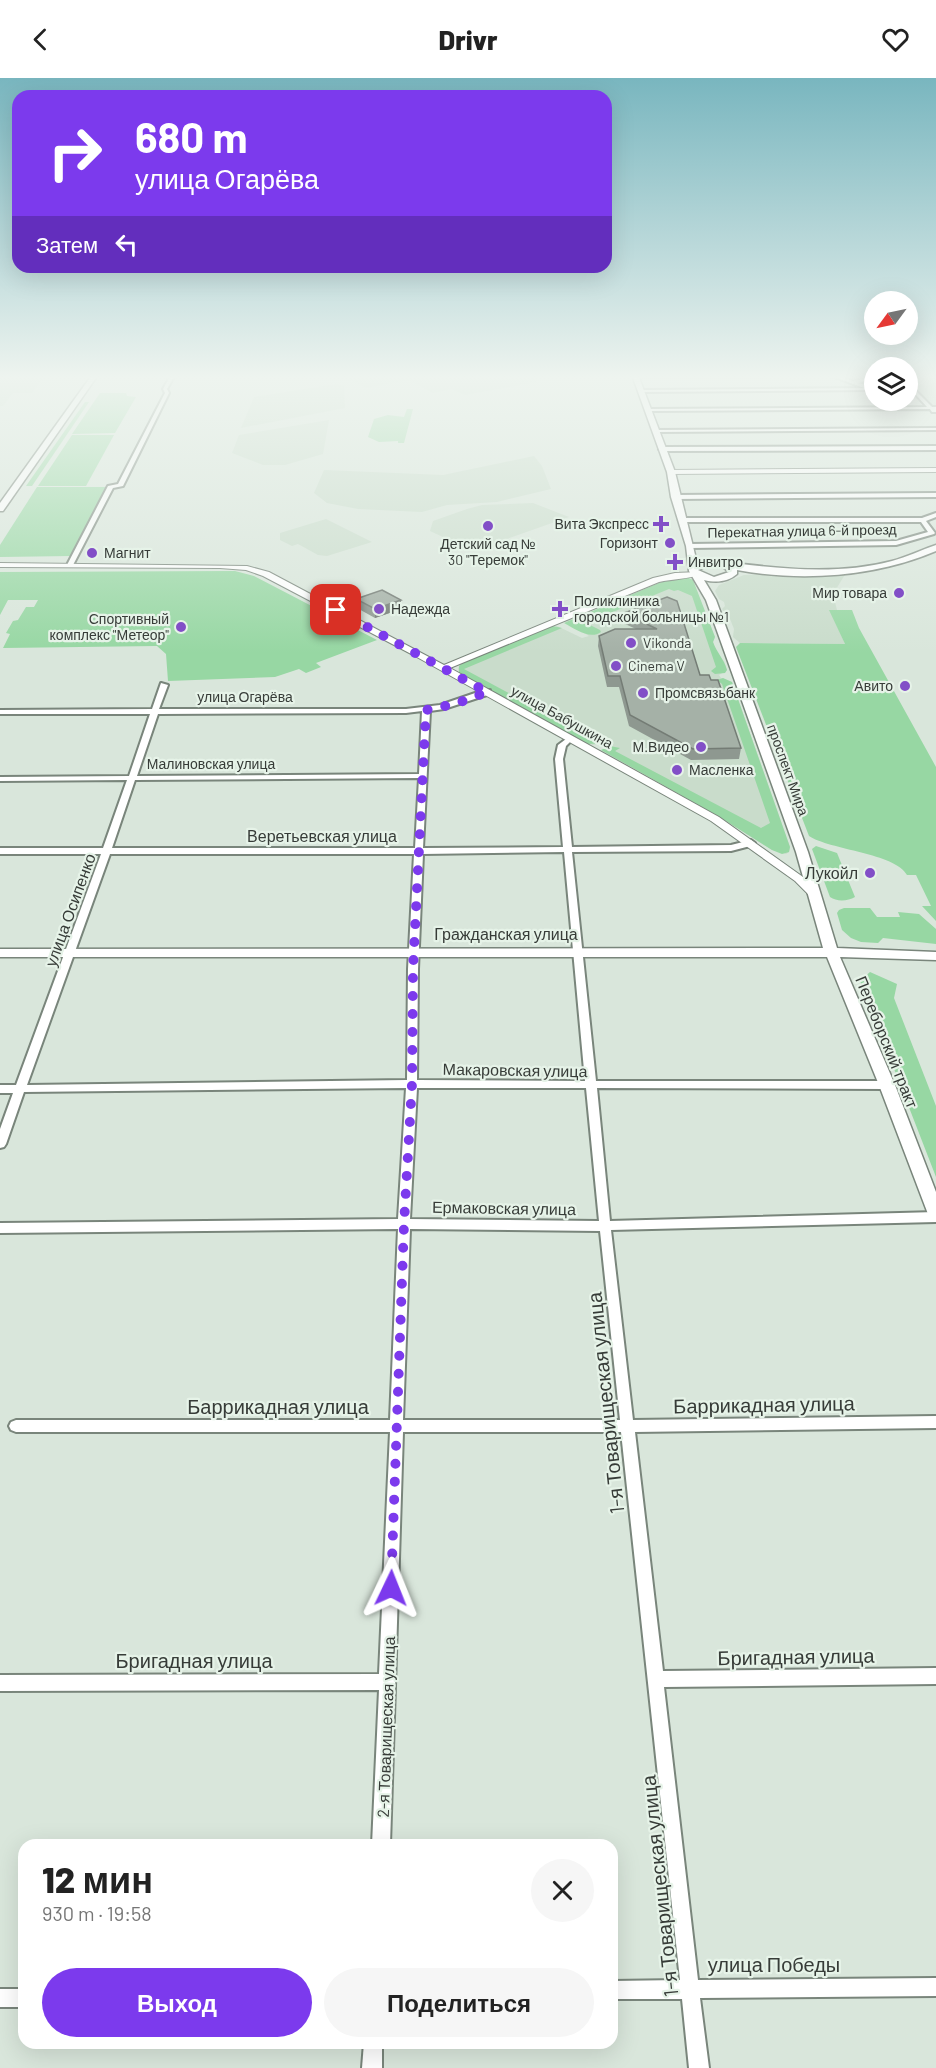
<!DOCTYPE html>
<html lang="ru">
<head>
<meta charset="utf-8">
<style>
  :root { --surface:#fff; --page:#f6f6f6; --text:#222; --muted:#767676; --accent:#7c3aed }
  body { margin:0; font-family:Barlow,sans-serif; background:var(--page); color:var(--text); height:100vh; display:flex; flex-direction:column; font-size:22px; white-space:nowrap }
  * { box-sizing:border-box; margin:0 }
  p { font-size:20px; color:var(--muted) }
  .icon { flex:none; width:33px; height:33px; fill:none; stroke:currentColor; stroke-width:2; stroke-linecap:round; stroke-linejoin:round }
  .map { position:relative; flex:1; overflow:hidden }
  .sheet { position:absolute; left:18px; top:1761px; width:600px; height:210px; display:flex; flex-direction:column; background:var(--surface); border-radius:18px; box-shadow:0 6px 24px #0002 }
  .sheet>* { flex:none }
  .banner { position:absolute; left:12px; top:12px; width:600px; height:183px; border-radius:18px; box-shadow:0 6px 24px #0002; background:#7c3aed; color:#fff; overflow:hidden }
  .needle { width:39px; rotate:237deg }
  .buttons { position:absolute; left:864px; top:213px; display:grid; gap:12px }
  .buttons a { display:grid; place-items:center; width:54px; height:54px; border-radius:50%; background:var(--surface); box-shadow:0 6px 24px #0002; font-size:30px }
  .pin { position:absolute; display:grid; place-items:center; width:51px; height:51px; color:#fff; margin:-26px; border-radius:12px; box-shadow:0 3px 9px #0006 }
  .me { position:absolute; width:66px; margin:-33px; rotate:2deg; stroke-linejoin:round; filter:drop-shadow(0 0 4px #0008) }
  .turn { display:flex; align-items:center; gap:21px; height:126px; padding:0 24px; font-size:27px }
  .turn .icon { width:78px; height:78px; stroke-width:2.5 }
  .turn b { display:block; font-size:42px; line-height:51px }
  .then { display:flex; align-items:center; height:57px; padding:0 24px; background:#0003; gap:12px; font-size:22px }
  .round { display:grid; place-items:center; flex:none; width:63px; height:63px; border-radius:32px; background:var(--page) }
  .summary { display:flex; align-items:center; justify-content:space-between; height:102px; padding:0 24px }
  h1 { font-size:36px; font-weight:800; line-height:45px }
  .primary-button { display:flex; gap:12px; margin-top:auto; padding:12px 24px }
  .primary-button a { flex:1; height:69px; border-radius:36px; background:var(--accent); color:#fff; font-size:24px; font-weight:800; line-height:69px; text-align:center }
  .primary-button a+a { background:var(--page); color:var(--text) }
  header { display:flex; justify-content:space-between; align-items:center; height:78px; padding:0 24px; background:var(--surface); font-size:27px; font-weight:800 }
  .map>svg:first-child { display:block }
  .built { fill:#c9dccb }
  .green { fill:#97d7a3 }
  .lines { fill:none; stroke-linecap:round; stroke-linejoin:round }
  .minor-casing { stroke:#79857b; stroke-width:4 }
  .tertiary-casing { stroke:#79857b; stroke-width:2 }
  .secondary-casing { stroke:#79857b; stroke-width:3 }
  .minor { fill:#fff; fill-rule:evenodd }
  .tertiary { fill:#fff; fill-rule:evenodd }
  .secondary { fill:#fff; fill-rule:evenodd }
  .wall { fill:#8e9890 }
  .shaded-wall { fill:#747c75 }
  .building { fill:#a5b1a7; stroke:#747c75; stroke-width:1.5 }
  .route { stroke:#7c3aed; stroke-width:10; stroke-dasharray:0 18 }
  .poi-dot { fill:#824fc7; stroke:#e6f3e8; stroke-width:2 }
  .labels { text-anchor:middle; stroke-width:4.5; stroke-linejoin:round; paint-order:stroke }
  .far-poi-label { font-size:14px; fill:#373c38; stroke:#e6f3e8; text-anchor:start }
  .far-street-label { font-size:14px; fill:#373c38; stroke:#e6f3e8 }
  .street-label { font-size:16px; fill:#373c38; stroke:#e6f3e8 }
  .poi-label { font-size:16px; fill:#373c38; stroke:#e6f3e8; text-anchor:end }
  .near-street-label { font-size:20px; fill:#373c38; stroke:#e6f3e8 }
</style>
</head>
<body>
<header><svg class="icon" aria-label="back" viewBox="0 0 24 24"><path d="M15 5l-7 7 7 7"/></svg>Drivr<svg class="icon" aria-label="heart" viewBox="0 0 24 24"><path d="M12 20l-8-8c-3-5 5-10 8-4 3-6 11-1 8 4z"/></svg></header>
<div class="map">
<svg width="936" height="1990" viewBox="0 0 936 1990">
  <rect width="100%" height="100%" fill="#d9e6db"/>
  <g class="built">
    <polygon points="0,297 45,297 32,315 13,315 3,328 0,328"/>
    <polygon points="341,297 533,297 537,304 465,317 452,311 433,315 409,302 366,310"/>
    <polygon points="908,297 936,297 936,329 933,330 912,310 928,306 908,299"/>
    <polygon points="336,306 344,308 345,330 241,350 254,319"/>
    <polygon points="329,342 323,376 285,387 263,387 232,375 239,357"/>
    <polygon points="534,378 542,388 551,411 497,424 447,427 422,434 358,431 327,425 314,415 324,392 443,397"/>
    <polygon points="533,425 569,439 473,473 430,453 433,443 467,431 482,427"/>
    <polygon points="326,441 372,464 327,478 318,477 298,466 292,468 280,462 280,455"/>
    <polygon points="846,495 833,516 837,532 830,532 845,566 740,565 733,559 734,551 730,541 722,531 725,528 724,524 719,521 715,513 719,507 744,497"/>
    <polygon points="692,501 715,559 713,564 717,577 724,583 727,592 719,597 721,600 732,604 790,769 789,774 786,776 772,772 718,738 667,711 651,699 602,674 609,668 603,665 593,667 584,664 459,595 458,591 459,588 557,548 582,560 589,558 564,543"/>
  </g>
  <g class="green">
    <polygon points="100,315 126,315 127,318 136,319 115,355 72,356"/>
    <polygon points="85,324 89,324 32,408 26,408"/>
    <polygon points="407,331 413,331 404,365 398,365 398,363 379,364 368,359 374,341 388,337 404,339"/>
    <polygon points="72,357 114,357 86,408 38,408"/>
    <polygon points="37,409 109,409 71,478 0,479 0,467"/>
    <polygon points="235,493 254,498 377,562 316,585 321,589 306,595 299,591 275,599 168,603 166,576 157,568 3,570 10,556 6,555 13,543 18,542 26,529 34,529 38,522 8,522 0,537 0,494"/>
    <path d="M673 499H687L693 502 715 559 713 564C717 575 724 581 727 592L725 595 715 596 711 593 716 589 692 518 678 512 674 513 669 511 586 545 600 552 601 554C590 562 575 551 564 545Z"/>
    <path d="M829 532H852L859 550 936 689V843L922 828H931L916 797H907C895 775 830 772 809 758L736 569 740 565 845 566Z"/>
    <polygon points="553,548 562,550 464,591 596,662 602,660 603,665 588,666 459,595 459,588 464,584"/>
    <polygon points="723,600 732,604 790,769 789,774 782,776 772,772 718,738 601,672 610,668 620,670 615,673 761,750 770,745 722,606 717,602"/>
    <path d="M816 768 837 775 855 819C848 823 837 824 830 819L812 771Z"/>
    <polygon points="844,830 870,830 877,839 900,839 898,834 919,836 936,851 936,866 883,860 878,865 861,864 851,860 842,852 837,835 839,832"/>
    <polygon points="870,894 897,906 894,920 936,1028 936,1099 860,903"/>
  </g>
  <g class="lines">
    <g class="minor-casing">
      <g id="minor">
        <polygon points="171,297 175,297 167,311 169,315 123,408 113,410 73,487 68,488 67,487 108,408 118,406 165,315 163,311"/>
        <polygon points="634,297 816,297 814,298 636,299"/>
        <polygon points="829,297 834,297 853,303 874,299 874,301 858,305 869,308 869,310 874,310 874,312 641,314 639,313 641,312 864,310"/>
        <polygon points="908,305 932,329 936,329 936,334 932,334 930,331 648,333 646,332 648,331 927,329 908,308"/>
        <polygon points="936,350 936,352 656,354 654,353 656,352"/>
        <polygon points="936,368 936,372 662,373 659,371 662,369"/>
        <polygon points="936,415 936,419 675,421 672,419 675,417"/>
        <polygon points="936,435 936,439 926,443 935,455 934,456 896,467 690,470 687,468 690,466 896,463 928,454 921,444 682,444 679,442 682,440 922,440"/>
        <path d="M161 605 168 607 159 631H406L440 627 484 612H490V616L444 631 430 633 423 770 563 769 555 681 558 667 570 658 574 660 566 668 563 681 572 769 731 767 751 762 755 765 754 767 731 773 572 774 596 1003H887L892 1007 887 1011 597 1010 610 1143 936 1134V1144L611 1152 633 1342 936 1338V1350L635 1354 663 1593 936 1590V1606L664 1609 698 1902 936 1900V1918L700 1920 709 1990H689L682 1921H612V1903L680 1902 621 1354H403L390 1767H372L379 1612 0 1613V1597L379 1596 390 1354H16L11 1352 9 1348 11 1344 16 1342H390L398 1151 0 1155V1145L398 1141 406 1010 24 1014 6 1066 4 1069 0 1070V1051L13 1015H0V1007H16L101 776H0V770H103L127 702 0 703V699L129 698 150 636H0V632L152 631ZM422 633 419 696 137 698 158 636 406 635ZM419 700 415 770H112L135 702ZM564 774 585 1003 417 1002 418 891 423 776ZM110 776H414L408 891 407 1002 27 1007ZM417 1010H586L599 1143 410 1141ZM410 1151 600 1153 620 1342H403Z"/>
        <rect x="0" y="1911" width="24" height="18"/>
        <polygon points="364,1965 382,1965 382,1990 362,1990"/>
      </g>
    </g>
    <g class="tertiary-casing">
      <g id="tertiary">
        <polygon points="936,390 936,394 671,396 668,394 671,392"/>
        <path d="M0 485 247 488 269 494 444 587 653 500 675 495 699 494 700 496C691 501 671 501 659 504L450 590 719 739 803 799 819 815 817 817H809L795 803 711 743 415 578 263 498 246 492 220 490 0 489Z"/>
      </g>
    </g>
    <g class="secondary-casing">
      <g id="secondary">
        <polygon points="92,297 98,297 3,433 0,433 0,425"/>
        <path d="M632 297H638L675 394 697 485 707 482C768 489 831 499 892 483 907 479 921 472 936 467V473C875 499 801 504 737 492V496C728 504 716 505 704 502L716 522 808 774 837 870 936 874V882L840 879 895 1007 936 1114V1142L930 1141 928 1136 879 1007 827 879H0V871L823 870 796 774 706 522 689 493 686 468 671 419 667 394ZM707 488 723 489 729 494 714 499 698 492Z"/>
      </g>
    </g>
    <use href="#minor" class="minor"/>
    <use href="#tertiary" class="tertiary"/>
    <use href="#secondary" class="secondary"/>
  </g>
  <g class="wall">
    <polygon points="667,519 700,597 741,670 739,681 691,682 629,648 619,609 607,609 598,568 599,558 636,551 623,545 624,535"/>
    <polygon points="356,521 401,531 375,540 357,530"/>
  </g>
  <polygon class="shaded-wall" points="401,522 401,531 375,540 375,531"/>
  <g class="building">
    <polygon points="382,512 401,522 375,531 356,521"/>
    <polygon points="667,519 677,523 700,597 709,597 711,602 718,602 741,670 693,671 630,637 620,598 608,598 599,558 615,551 657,551 624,535"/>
  </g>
  <linearGradient id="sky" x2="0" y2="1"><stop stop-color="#79b6bf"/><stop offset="0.52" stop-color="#eef4ef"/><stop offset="1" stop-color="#eef4ef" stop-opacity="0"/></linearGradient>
  <rect width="936" height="575" fill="url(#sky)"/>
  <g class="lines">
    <polyline class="route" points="336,532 487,614 455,626 426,632 413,891 412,1006 404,1146 391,1510"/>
  </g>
  <g class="poi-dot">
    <path d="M658 437h6v6h6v6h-6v6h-6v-6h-6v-6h6z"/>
    <circle cx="488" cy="448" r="6"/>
    <circle cx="670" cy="465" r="6"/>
    <circle cx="92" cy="475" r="6"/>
    <path d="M672 475h6v6h6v6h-6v6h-6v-6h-6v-6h6z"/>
    <circle cx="899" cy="515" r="6"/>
    <circle cx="379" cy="531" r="6"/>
    <path d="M557 522h6v6h6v6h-6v6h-6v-6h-6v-6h6z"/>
    <circle cx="181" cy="549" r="6"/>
    <circle cx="631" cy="565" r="6"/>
    <circle cx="616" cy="588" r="6"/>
    <circle cx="905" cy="608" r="6"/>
    <circle cx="643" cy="615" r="6"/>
    <circle cx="701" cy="669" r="6"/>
    <circle cx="677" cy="692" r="6"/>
    <circle cx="870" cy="795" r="6"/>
  </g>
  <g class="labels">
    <g class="far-poi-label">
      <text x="649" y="451" text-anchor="end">Вита Экспресс</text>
      <text x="658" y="470" text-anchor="end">Горизонт</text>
      <text x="488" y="471" text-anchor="middle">Детский сад №<tspan x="488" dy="16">30 "Теремок"</tspan></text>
      <text x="104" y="480">Магнит</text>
      <text x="688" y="489">Инвитро</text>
      <text x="887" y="520" text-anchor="end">Мир товара</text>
      <text x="574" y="528">Поликлиника<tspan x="574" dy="16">городской больницы №1</tspan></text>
      <text x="391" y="536">Надежда</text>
      <text x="169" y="546" text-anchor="end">Спортивный<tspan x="169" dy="16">комплекс "Метеор"</tspan></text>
      <text x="643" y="570">Vikonda</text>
      <text x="628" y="593">Cinema V</text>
      <text x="893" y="613" text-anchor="end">Авито</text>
      <text x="655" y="620">Промсвязьбанк</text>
      <text x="689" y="674" text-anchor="end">М.Видео</text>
      <text x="689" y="697">Масленка</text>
    </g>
    <g class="far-street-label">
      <text transform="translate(802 453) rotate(-1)" y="5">Перекатная улица 6-й проезд</text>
      <text x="245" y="624">улица Огарёва</text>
      <text transform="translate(562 639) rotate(29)" y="5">улица Бабушкина</text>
      <text x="211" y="691">Малиновская улица</text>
      <text transform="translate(788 692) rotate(70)" y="5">проспект Мира</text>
    </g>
    <g class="street-label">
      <text x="322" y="764">Веретьевская улица</text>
      <text transform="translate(70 832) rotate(-70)" y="6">улица Осипенко</text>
      <text x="506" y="862">Гражданская улица</text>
      <text transform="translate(887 964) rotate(68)" y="6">Переборский тракт</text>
      <text transform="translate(515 992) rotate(1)" y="6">Макаровская улица</text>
      <text transform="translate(504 1130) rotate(1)" y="6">Ермаковская улица</text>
      <text transform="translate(386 1649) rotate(-88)" y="6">2-я Товарищеская улица</text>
    </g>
    <g class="poi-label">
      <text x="858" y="801">Лукойл</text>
    </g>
    <g class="near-street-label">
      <text transform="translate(606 1325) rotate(-96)" y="7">1-я Товарищеская улица</text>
      <text transform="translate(764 1327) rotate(-1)" y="7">Баррикадная улица</text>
      <text x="278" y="1336">Баррикадная улица</text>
      <text transform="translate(796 1579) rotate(-1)" y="7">Бригадная улица</text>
      <text x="194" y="1590">Бригадная улица</text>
      <text transform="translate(660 1808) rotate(-96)" y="7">1-я Товарищеская улица</text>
      <text x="774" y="1894">улица Победы</text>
    </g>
  </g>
</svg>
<div class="buttons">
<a><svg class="needle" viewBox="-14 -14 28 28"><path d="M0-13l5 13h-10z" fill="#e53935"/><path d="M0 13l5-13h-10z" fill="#767676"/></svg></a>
<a><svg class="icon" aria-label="layers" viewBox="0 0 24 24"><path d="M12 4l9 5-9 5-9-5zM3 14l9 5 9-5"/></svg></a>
</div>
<div class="pin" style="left:336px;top:532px;background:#d93025"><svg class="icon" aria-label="arrive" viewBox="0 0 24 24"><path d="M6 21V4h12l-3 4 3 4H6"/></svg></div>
<svg class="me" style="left:391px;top:1510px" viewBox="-20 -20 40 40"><path d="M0-17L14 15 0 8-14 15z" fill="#7c3aed" stroke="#fff" stroke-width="4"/></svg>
<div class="banner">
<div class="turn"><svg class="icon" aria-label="right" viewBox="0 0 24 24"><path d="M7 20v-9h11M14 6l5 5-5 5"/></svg><div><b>680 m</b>улица Огарёва</div></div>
<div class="then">Затем<svg class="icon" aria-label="left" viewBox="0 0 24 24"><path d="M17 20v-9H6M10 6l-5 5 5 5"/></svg></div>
</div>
<section class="sheet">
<div class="summary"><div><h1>12 мин</h1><p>930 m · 19:58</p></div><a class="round"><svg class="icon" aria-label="close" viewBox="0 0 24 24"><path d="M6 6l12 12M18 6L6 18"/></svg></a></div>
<div class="primary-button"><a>Выход</a><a>Поделиться</a></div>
</section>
</div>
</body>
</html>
